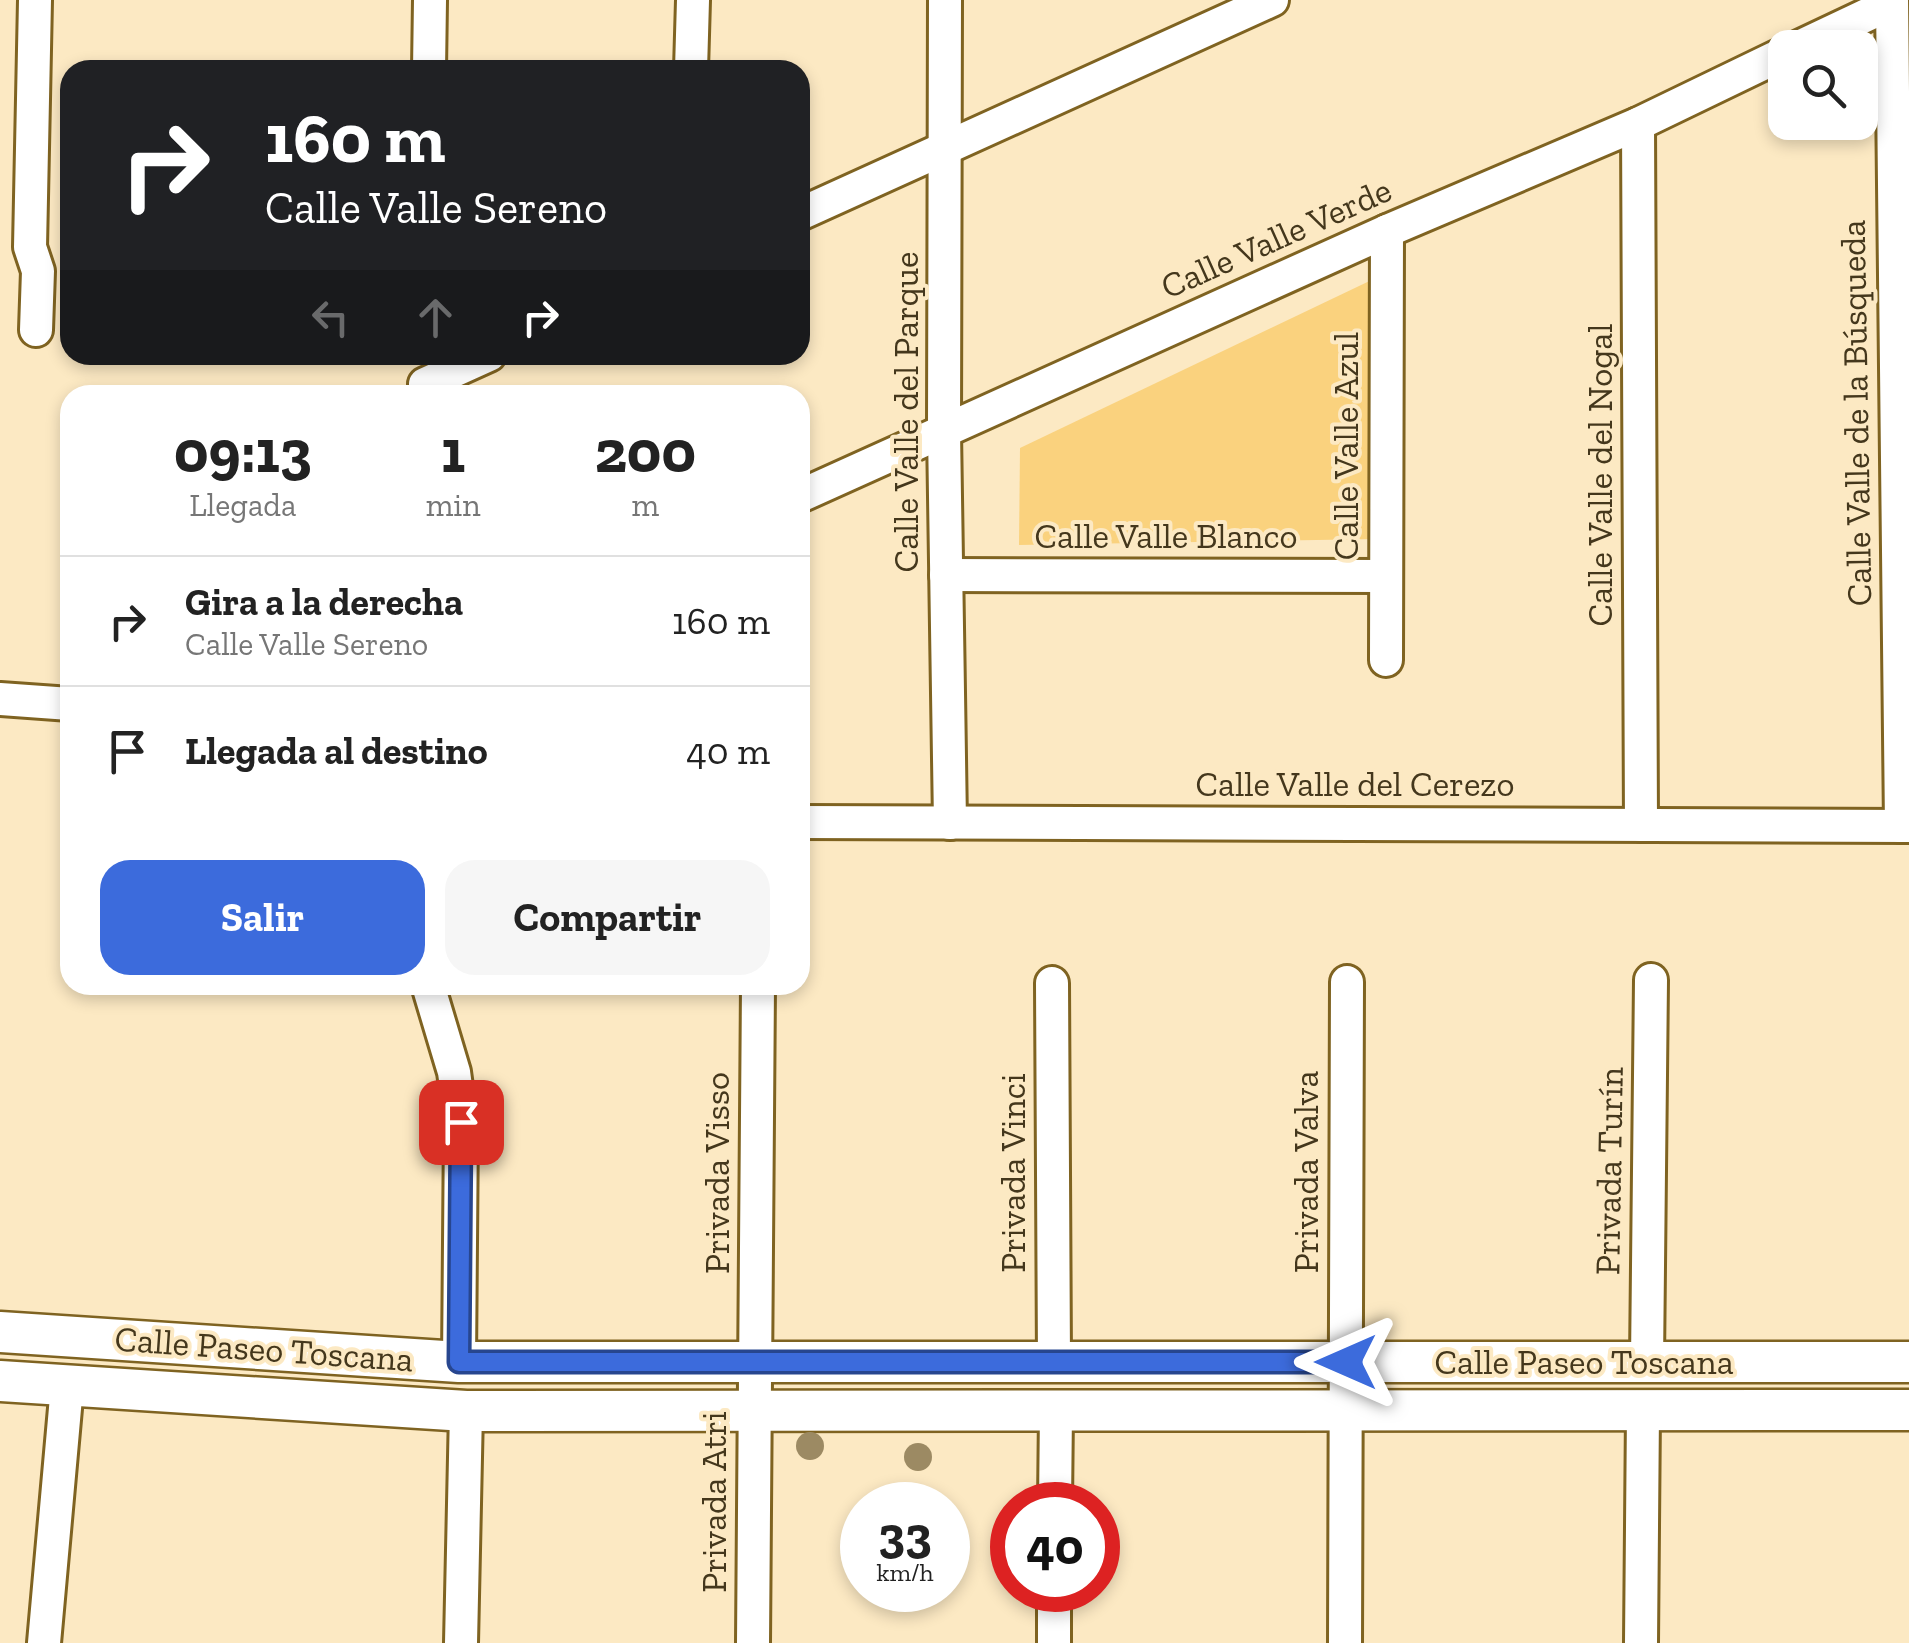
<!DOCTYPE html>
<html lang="es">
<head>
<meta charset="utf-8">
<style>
  :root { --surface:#fff; --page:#f6f6f6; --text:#222; --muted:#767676; --line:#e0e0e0; --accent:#3c6bdc }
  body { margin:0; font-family:"Zilla Slab",serif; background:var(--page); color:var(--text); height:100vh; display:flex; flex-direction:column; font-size:38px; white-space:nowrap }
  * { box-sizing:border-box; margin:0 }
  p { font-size:32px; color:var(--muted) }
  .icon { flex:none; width:55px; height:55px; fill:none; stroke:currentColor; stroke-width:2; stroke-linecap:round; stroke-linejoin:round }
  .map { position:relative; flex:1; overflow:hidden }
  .sheet { position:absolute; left:60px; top:385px; width:750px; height:610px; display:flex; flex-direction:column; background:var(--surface); border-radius:30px; box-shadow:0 5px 15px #0003 }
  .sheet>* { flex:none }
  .top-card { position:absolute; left:60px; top:60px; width:750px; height:305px; border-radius:30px; box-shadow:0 5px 15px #0003; background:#202124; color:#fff; overflow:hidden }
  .fabs { position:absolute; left:1768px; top:30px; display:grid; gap:20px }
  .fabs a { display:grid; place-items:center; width:110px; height:110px; border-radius:20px; background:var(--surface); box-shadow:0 5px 15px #0003; font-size:50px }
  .speed { position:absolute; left:840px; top:1482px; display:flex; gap:20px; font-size:50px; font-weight:700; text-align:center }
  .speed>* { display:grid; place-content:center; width:130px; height:130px; border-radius:50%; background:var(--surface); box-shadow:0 5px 15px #0003; line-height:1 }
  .speed small { font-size:25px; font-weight:400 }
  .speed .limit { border:15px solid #d22; background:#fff; color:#111 }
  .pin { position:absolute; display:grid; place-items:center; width:85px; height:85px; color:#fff; margin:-42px; border-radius:20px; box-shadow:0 5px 15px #0006 }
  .me { position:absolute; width:110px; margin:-55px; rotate:270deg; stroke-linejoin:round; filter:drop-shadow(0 0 8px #0008) }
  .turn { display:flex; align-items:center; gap:35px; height:210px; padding:0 40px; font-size:45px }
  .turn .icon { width:130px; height:130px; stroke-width:2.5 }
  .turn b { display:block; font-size:70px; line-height:85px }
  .lanes { display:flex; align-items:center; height:95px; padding:0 40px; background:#0003; justify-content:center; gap:50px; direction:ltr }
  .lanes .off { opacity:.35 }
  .eta { display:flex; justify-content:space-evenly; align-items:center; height:170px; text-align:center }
  .eta b { font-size:60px; font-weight:700; line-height:70px }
  .action { display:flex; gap:20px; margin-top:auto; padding:20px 40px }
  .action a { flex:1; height:115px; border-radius:30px; background:var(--accent); color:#fff; font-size:40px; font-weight:700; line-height:115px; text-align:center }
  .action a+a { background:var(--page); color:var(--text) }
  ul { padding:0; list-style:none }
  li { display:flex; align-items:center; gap:30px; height:130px; padding:0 40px; border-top:2px solid var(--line) }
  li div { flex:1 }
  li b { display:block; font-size:38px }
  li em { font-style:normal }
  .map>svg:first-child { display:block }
  .park { fill:#fad27e }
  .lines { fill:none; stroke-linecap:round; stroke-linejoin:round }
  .minor-casing { stroke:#7f6321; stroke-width:38 }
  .tertiary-casing { stroke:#7f6321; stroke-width:45 }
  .minor { stroke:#fff; stroke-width:32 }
  .tertiary { stroke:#fff; stroke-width:40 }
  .tree { fill:#9c8a63 }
  .route-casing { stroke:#27468f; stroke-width:25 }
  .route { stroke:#3c6bdc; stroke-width:18 }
  .labels { text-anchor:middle; stroke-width:8; stroke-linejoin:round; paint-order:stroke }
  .street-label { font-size:35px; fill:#44371c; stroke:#fce9c3 }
</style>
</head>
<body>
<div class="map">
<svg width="1909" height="1643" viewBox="0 0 1909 1643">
  <rect width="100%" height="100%" fill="#fce9c3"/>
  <polygon class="park" points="1380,276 1379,539 1019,545 1020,448"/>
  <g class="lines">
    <g class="minor-casing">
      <g id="minor">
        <polyline points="35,0 30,247 38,271 36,330"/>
        <polyline points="945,0 944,431 950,823"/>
        <polyline points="1892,0 1901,826"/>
        <polyline points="1797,48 1892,3"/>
        <polyline points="429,70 430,0"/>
        <polyline points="691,70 693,0"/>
        <polyline points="1638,124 1641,825"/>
        <polyline points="800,214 1272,0"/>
        <polyline points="425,384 489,355"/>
        <polyline points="800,496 1387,231 1638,124 1785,53"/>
        <polyline points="946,575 1386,576"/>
        <polyline points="1386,660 1387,231"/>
        <polyline points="0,699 70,704"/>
        <polyline points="800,822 1909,826"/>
        <polyline points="1052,983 1054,1362"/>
        <polyline points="428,985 454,1072 461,1123 459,1362"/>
        <polyline points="1647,1362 1651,980"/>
        <polyline points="1055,1505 1056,1410"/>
        <polyline points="44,1643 67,1386"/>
        <polyline points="461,1643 466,1411"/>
        <polyline points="753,1643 758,985"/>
        <polyline points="1054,1643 1054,1590"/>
        <polyline points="1345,1643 1347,982"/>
        <polyline points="1641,1643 1643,1411"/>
      </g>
    </g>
    <g class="tertiary-casing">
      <g id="tertiary">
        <polyline points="0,1332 459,1362 1909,1362"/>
        <polyline points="0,1381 466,1411 1909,1410"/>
      </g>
    </g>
    <use href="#minor" class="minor"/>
    <use href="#tertiary" class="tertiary"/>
  </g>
  <g class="tree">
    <circle cx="810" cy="1446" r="14"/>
    <circle cx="918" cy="1457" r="14"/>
  </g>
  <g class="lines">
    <g class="route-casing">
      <polyline id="route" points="461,1122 459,1362 1346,1362"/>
    </g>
    <use href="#route" class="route"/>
  </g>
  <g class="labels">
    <g class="street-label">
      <text transform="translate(1276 238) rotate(-24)" y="12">Calle Valle Verde</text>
      <text transform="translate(906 412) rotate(-90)" y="12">Calle Valle del Parque</text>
      <text transform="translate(1856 413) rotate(-91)" y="12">Calle Valle de la Búsqueda</text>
      <text transform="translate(1346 446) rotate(-90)" y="12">Calle Valle Azul</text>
      <text transform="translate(1600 475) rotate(-90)" y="12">Calle Valle del Nogal</text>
      <text x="1166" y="548">Calle Valle Blanco</text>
      <text x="1355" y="796">Calle Valle del Cerezo</text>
      <text transform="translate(1609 1171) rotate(-89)" y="12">Privada Turín</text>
      <text transform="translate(1306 1172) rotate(-90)" y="12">Privada Valva</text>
      <text transform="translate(717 1173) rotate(-90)" y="12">Privada Visso</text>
      <text transform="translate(1013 1173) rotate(-90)" y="12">Privada Vinci</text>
      <text transform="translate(264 1349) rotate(4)" y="12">Calle Paseo Toscana</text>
      <text x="1584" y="1374">Calle Paseo Toscana</text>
      <text transform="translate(714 1502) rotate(-90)" y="12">Privada Atri</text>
    </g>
  </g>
</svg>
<div class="fabs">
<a><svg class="icon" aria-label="search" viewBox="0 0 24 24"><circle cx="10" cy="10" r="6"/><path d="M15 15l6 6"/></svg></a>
</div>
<div class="speed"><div>33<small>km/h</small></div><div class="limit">40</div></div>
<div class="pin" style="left:461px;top:1122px;background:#d93025"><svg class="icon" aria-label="arrive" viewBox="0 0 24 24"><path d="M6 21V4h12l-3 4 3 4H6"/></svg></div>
<svg class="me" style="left:1346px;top:1362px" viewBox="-20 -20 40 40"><path d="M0-17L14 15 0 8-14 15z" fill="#3c6bdc" stroke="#fff" stroke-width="4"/></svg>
<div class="top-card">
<div class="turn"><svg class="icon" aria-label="right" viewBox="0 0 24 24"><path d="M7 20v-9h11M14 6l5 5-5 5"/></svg><div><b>160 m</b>Calle Valle Sereno</div></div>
<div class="lanes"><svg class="icon off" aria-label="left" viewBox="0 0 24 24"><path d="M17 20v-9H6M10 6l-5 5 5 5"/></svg><svg class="icon off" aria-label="ahead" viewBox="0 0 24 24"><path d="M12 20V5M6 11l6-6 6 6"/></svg><svg class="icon" aria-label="right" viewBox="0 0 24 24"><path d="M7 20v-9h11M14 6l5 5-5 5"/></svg></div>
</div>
<section class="sheet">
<div class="eta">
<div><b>09:13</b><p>Llegada</p></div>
<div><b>1</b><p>min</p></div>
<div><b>200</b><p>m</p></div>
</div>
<ul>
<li><svg class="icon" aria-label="right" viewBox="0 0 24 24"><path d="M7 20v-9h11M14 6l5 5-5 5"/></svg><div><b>Gira a la derecha</b><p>Calle Valle Sereno</p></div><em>160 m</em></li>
<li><svg class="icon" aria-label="arrive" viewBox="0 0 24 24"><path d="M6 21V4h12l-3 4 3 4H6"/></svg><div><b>Llegada al destino</b></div><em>40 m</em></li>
</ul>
<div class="action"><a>Salir</a><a>Compartir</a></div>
</section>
</div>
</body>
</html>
